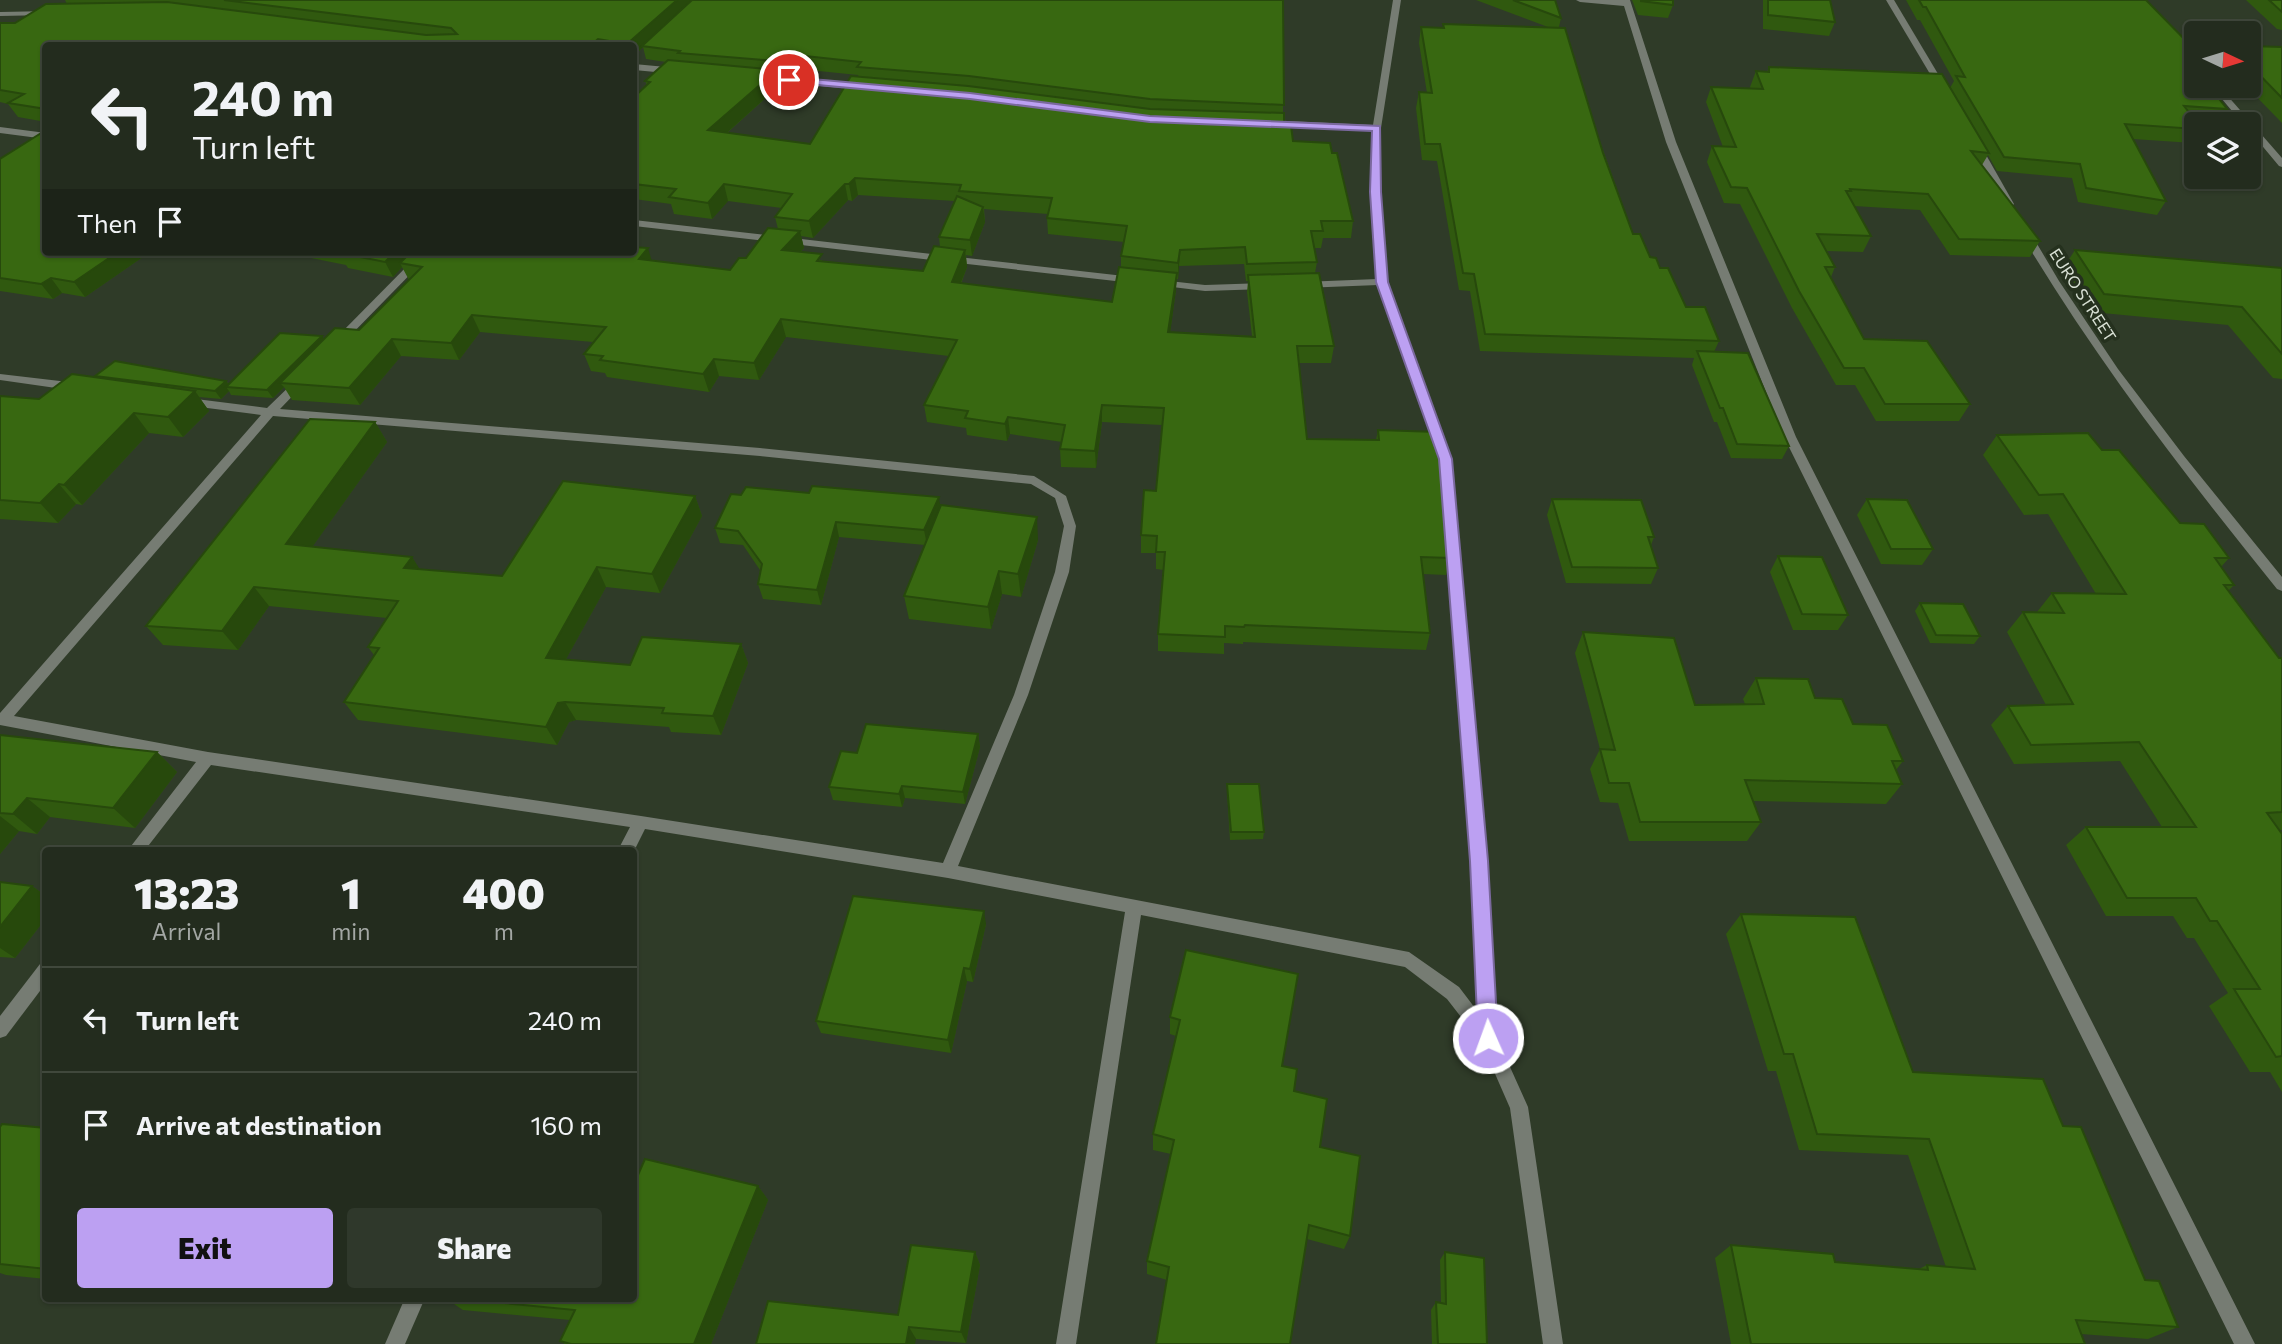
<!DOCTYPE html>
<html lang="en">
<head>
<meta charset="utf-8">
<style>
  :root { --surface:#232c1e; --page:#2f382b; --text:#f1f3f6; --muted:#a3a7a4; --line:#40483c; --accent:#bca0f2 }
  body { margin:0; font-family:Commissioner,sans-serif; background:var(--page); color:var(--text); height:100vh; display:flex; flex-direction:column; font-size:26px; white-space:nowrap }
  * { box-sizing:border-box; margin:0 }
  p { font-size:23px; color:var(--muted) }
  .icon { flex:none; width:38px; height:38px; fill:none; stroke:currentColor; stroke-width:2; stroke-linecap:round; stroke-linejoin:round }
  .map { position:relative; flex:1; overflow:hidden }
  .side { position:absolute; left:42px; top:847px; width:595px; height:455px; display:flex; flex-direction:column; background:var(--surface); border-radius:7px; box-shadow:0 2px 5px #0004,0 0 0 2px var(--line) }
  .side>* { flex:none }
  .banner { position:absolute; left:42px; top:42px; width:595px; height:214px; border-radius:7px; box-shadow:0 2px 5px #0004,0 0 0 2px var(--line); background:#232c1e; color:var(--text); overflow:hidden }
  .needle { width:46px; rotate:94deg }
  .tools { position:absolute; left:2184px; top:21px; display:grid; gap:14px }
  .tools a { display:grid; place-items:center; width:77px; height:77px; border-radius:7px; background:var(--surface); box-shadow:0 2px 5px #0004,0 0 0 2px var(--line); font-size:35px }
  .pin { position:absolute; display:grid; place-items:center; width:60px; height:60px; color:#fff; margin:-30px; border:4px solid #fff; border-radius:50%; box-shadow:0 2px 7px #0007 }
  .me { position:absolute; width:77px; margin:-38px; rotate:358deg; stroke-linejoin:round; filter:drop-shadow(0 0 5px #0008) }
  .turn { display:flex; align-items:center; gap:24px; height:147px; padding:0 35px; font-size:32px }
  .turn .icon { width:91px; height:91px; stroke-width:2.5 }
  .turn b { display:block; font-size:49px; line-height:60px }
  .then { display:flex; align-items:center; height:66px; padding:0 35px; background:#0003; gap:14px; font-size:26px }
  .eta { display:flex; justify-content:space-evenly; align-items:center; height:119px; text-align:center }
  .eta b { font-size:42px; font-weight:800; line-height:49px }
  .primary-button { display:flex; gap:14px; margin-top:auto; padding:14px 35px }
  .primary-button a { flex:1; height:80px; border-radius:7px; background:var(--accent); color:#111; font-size:28px; font-weight:800; line-height:80px; text-align:center }
  .primary-button a+a { background:var(--page); color:var(--text) }
  ul { padding:0; list-style:none }
  li { display:flex; align-items:center; gap:21px; height:105px; padding:0 35px; border-top:2px solid var(--line) }
  li div { flex:1 }
  li b { display:block; font-size:26px }
  li em { font-style:normal }
  .map>svg:first-child { display:block }
  .lines { fill:none; stroke-linecap:round; stroke-linejoin:round }
  .street { fill:#767c73; fill-rule:evenodd }
  .wall { fill:#30590f; fill-rule:evenodd }
  .shaded-wall { fill:#27490c }
  .building { fill:#386811; stroke:#27490c; stroke-width:2 }
  .route { fill:#bca0f2; stroke:#7a689d; stroke-width:2 }
  .labels { text-anchor:middle; stroke-width:7; stroke-linejoin:round; paint-order:stroke }
  .far-street-label { font-size:16px; fill:#dae2d6; stroke:#25311e }
</style>
</head>
<body>
<div class="map">
<svg width="2282" height="1344" viewBox="0 0 2282 1344">
  <rect width="100%" height="100%" fill="#2f3b28"/>
  <g class="lines">
    <g class="street">
      <path d="M1393 0H1401L1381 128 1380 192 1387 282 1452 459 1487 861 1497 1038 1528 1107 1563 1344H1543L1510 1108 1482 1044 1447 999 1405 967 1141 915 1076 1344H1056L1125 912 948 878 645 829 634 851 618 850 630 827 211 765 145 850H128L196 762 0 725V713L261 415 184 405V399L188 398 267 408 297 379 301 378 307 381 305 383 280 409 760 448 1034 476 1066 496 1076 526 1069 572 1028 695 958 866 1409 952 1459 987 1478 1012 1471 861 1440 459 1378 285 1303 288 1298 285 1303 282 1377 279 1370 192 1372 130 1266 126 1262 123 1266 120 1373 125ZM273 416 760 456 1031 484 1055 498 1064 526 1055 572 1014 695 943 863 641 816 208 752 14 716Z"/>
      <polygon points="1576,0 1630,0 1676,142 1796,437 2255,1344 2234,1344 1784,437 1666,142 1624,6 1580,2"/>
      <polygon points="1886,0 1894,0 1947,89 1946,91 1939,89"/>
      <polygon points="51,11 52,13 48,15 0,16 0,12"/>
      <polygon points="2178,40 2196,41 2196,45 2175,44 2175,40"/>
      <polygon points="634,64 677,68 681,71 677,74 634,70"/>
      <polygon points="760,75 862,84 866,87 862,90 757,80 757,76"/>
      <polygon points="2211,86 2219,86 2282,158 2282,167 2279,166 2249,130 2249,124 2243,124"/>
      <polygon points="0,127 46,133 46,139 0,133"/>
      <polygon points="1976,143 1981,146 2014,204 2012,206 2004,204 1971,146"/>
      <polygon points="634,220 1133,277 1138,280 1133,283 634,226"/>
      <path d="M2022 232H2030L2059 281 2118 369 2184 456 2282 577V591L2277 589C2185 475 2096 360 2021 234Z"/>
      <polygon points="421,252 432,252 343,343 335,343 335,339"/>
      <polygon points="1160,280 1205,285 1265,283 1270,286 1265,289 1205,291 1156,285 1156,281"/>
      <polygon points="0,374 77,383 83,387 77,391 0,380"/>
      <polygon points="46,961 46,983 6,1036 0,1038 0,1016 40,964"/>
      <polygon points="405,1298 425,1298 405,1344 385,1344"/>
    </g>
  </g>
  <g class="wall">
    <path d="M65 0H1283V113L1284 126 1293 141 1332 153 1353 221 1351 238H1323L1321 248H1314L1317 262 1315 273 1334 346 1331 363H1299L1307 439 1376 440 1378 430 1451 558 1446 575 1423 574 1430 633 1426 650 1243 642V644L1224 643V654L1158 651V634L1164 570 1156 569V553H1141V535L1156 491 1162 425 1102 422 1096 468 1061 467 1060 449 1062 442 1010 434 1007 441 967 435 966 428 927 422 924 405 949 356 786 337 759 380 719 376 709 392 607 377 605 373 591 371 584 354 593 342 480 332 459 360 401 356 360 405 292 400 284 387 273 398 231 395 229 391 221 399 199 397 209 411 183 437 149 433 82 505 76 504 58 523 0 519V397L39 399 96 378 95 376 226 381 229 384 322 336 324 339 359 330 409 280 402 267 393 277 348 268 346 265 281 252H634L652 261 730 270 746 258 778 229 775 217 782 208 728 201 712 219 674 214 671 204 634 199V97L647 85 645 81 666 62 646 59 643 47 634 56V46H46V122L18 117 8 104 0 102V23H15L67 4ZM799 69 858 75 859 77 810 144 727 133 780 85 778 74 791 75ZM858 195 955 201 939 237 940 247 923 271 823 261 800 252 804 248 801 236 813 238 848 200 852 201ZM984 209 1048 214 1047 218 1048 234 1124 242 1121 256V267L1112 302 961 284 967 267 966 255 972 256 985 222ZM1244 264 1246 281H1248L1247 292 1252 336 1170 332 1176 290V279H1178L1179 266Z"/>
    <polygon points="1476,0 1555,0 1561,18 1559,27 1633,234 1650,257 1660,268 1686,307 1719,341 1714,352 1789,446 1782,459 1731,458 1717,422 1714,422 1692,365 1694,358 1480,351 1470,291 1459,290 1437,161 1422,160 1416,108 1419,92 1427,93 1419,43 1421,27 1443,28 1443,24 1548,27"/>
    <polygon points="1632,0 1673,0 1673,5 1668,18 1638,15"/>
    <polygon points="1763,0 1830,0 1835,22 1829,36 1763,29"/>
    <polygon points="1906,0 2146,0 2196,51 2195,69 2227,109 2218,122 2196,121 2196,138 2193,143 2133,139 2166,201 2157,215 2078,202 2072,178 1997,171 1988,155 1982,165 2040,241 2030,257 1950,255 1920,210 1854,206 1871,236 1863,252 1826,251 1835,267 1831,277 1864,339 1970,404 1959,421 1876,421 1855,385 1836,385 1792,308 1740,204 1724,203 1707,162 1712,146 1723,147 1706,102 1711,87 1751,89 1750,87 1756,71 1767,72 1769,67 1950,88 1954,81 1920,20 1917,20"/>
    <polygon points="2246,0 2282,0 2282,30 2277,29"/>
    <polygon points="2249,46 2282,47 2282,123 2246,86 2249,86"/>
    <polygon points="0,159 150,252 85,297 62,293 53,299 0,291"/>
    <polygon points="2075,250 2282,268 2282,379 2273,378 2228,325 2092,312 2064,267"/>
    <polygon points="375,422 387,442 312,547 412,557 419,569 502,576 695,496 702,516 660,593 606,587 566,659 630,665 741,644 748,663 721,735 671,732 669,727 576,720 569,722 557,745 358,720 344,702 374,655 368,647 387,618 269,606 238,650 163,645 146,626"/>
    <polygon points="1997,435 2102,450 2180,523 2229,558 2221,567 2234,585 2228,591 2279,658 2282,658 2282,830 2279,830 2282,834 2282,1092 2270,1072 2250,1072 2209,1006 2228,993 2194,938 2187,938 2173,916 2106,916 2066,845 2086,827 2162,827 2120,761 2014,764 1991,725 2008,706 2046,705 2007,632 2023,612 2037,612 2052,593 2096,594 2048,514 2024,515 1983,455"/>
    <polygon points="1552,499 1654,537 1651,545 1658,568 1651,584 1566,583 1547,515"/>
    <polygon points="1867,499 1933,549 1922,565 1881,564 1857,515"/>
    <polygon points="940,507 1038,540 1021,597 1002,594 991,629 909,619 904,596 925,545 839,537 821,605 763,599 758,584 760,570 743,545 720,543 715,528"/>
    <polygon points="1778,556 1848,615 1838,630 1793,630 1770,572"/>
    <polygon points="1920,603 1980,636 1974,644 1930,643 1915,611"/>
    <polygon points="1583,632 1695,705 1745,704 1743,699 1756,678 1815,698 1903,761 1896,770 1902,784 1886,804 1753,801 1761,822 1747,841 1629,841 1618,803 1600,802 1590,769 1600,749 1575,653"/>
    <polygon points="978,734 980,747 965,804 905,798 902,807 833,800 829,787 857,753"/>
    <polygon points="0,735 157,752 177,772 135,828 50,817 37,834 19,831 0,854"/>
    <polygon points="1227,784 1264,832 1263,839 1230,840 1227,791"/>
    <polygon points="0,882 32,886 46,896 46,918 15,958 0,957"/>
    <polygon points="1741,914 1913,1072 2063,1126 2145,1280 2178,1327 2148,1339 2081,1334 2085,1344 1731,1344 1715,1258 1731,1245 1835,1262 1919,1269 1927,1265 1946,1267 1908,1155 1799,1150 1776,1071 1768,1071 1726,934"/>
    <polygon points="986,924 973,982 967,981 951,1053 821,1033 816,1021"/>
    <polygon points="1186,950 1282,1066 1320,1147 1350,1236 1344,1249 1307,1239 1167,1280 1147,1274 1147,1261 1171,1154 1153,1150 1153,1134 1176,1036 1170,1034 1170,1017"/>
    <polygon points="0,1127 46,1128 46,1279 6,1275 0,1273"/>
    <polygon points="758,1186 768,1200 711,1344 565,1344 560,1341 570,1320 463,1310 445,1298 634,1298"/>
    <polygon points="975,1252 980,1265 966,1343 916,1339 898,1315"/>
    <polygon points="1445,1252 1487,1344 1432,1344 1431,1310 1436,1302 1441,1303 1440,1260"/>
  </g>
  <g class="shaded-wall">
    <polygon points="677,0 695,0 642,46 643,47 634,56 634,46 628,46 627,44"/>
    <polygon points="598,39 600,46 590,46"/>
    <polygon points="796,55 799,69 791,75 788,62"/>
    <polygon points="777,70 780,85 712,146 708,130"/>
    <polygon points="855,178 858,195 852,201 849,184"/>
    <polygon points="724,184 728,201 712,219 708,203"/>
    <polygon points="845,184 848,200 813,238 809,221"/>
    <polygon points="983,207 985,222 972,256 970,240"/>
    <polygon points="800,231 804,248 786,267 782,250"/>
    <polygon points="648,248 653,265 639,259"/>
    <polygon points="965,250 967,267 954,300 952,282"/>
    <polygon points="1180,250 1179,266 1178,279 1178,263"/>
    <polygon points="118,252 150,252 85,297 74,282"/>
    <polygon points="395,252 417,252 400,263 402,267 393,277 385,262"/>
    <polygon points="1177,273 1176,290 1168,349 1168,332"/>
    <polygon points="51,278 62,293 53,299 41,284"/>
    <polygon points="472,315 480,332 459,360 451,343"/>
    <polygon points="781,319 786,337 759,380 754,363"/>
    <polygon points="322,336 327,344 280,383 284,387 273,398 267,390"/>
    <polygon points="392,339 401,356 360,405 349,388"/>
    <polygon points="714,359 719,376 709,392 703,374"/>
    <polygon points="226,381 231,388 226,387 229,391 221,399 215,391"/>
    <polygon points="195,391 209,411 183,437 168,417"/>
    <polygon points="1102,405 1102,422 1096,468 1095,451"/>
    <polygon points="134,413 149,433 82,505 64,485"/>
    <polygon points="1008,417 1010,434 1007,441 1005,424"/>
    <polygon points="375,422 387,442 300,564 286,544"/>
    <polygon points="59,484 76,504 58,523 40,503"/>
    <polygon points="695,496 702,516 660,593 652,574"/>
    <polygon points="939,497 941,511 927,545 924,530"/>
    <polygon points="1037,517 1038,540 1021,597 1018,574"/>
    <polygon points="836,522 839,537 821,605 817,590"/>
    <polygon points="412,557 424,576 404,568"/>
    <polygon points="597,567 606,587 556,677 546,658"/>
    <polygon points="999,571 1002,594 991,629 988,607"/>
    <polygon points="254,587 269,606 238,650 222,631"/>
    <polygon points="741,644 748,663 721,735 713,716"/>
    <polygon points="565,702 576,720 569,722 557,745 546,727 558,703"/>
    <polygon points="978,734 980,747 965,804 963,792"/>
    <polygon points="157,752 177,772 135,828 113,808"/>
    <polygon points="902,786 905,798 902,807 899,794"/>
    <polygon points="27,798 50,817 37,834 13,814"/>
    <polygon points="0,816 19,831 0,854"/>
    <polygon points="32,886 46,896 46,918 15,958 0,948 0,927"/>
    <polygon points="984,911 986,924 973,982 970,969"/>
    <polygon points="964,968 967,981 951,1053 948,1040"/>
    <polygon points="758,1186 768,1200 711,1344 694,1344"/>
    <polygon points="975,1252 980,1265 966,1343 961,1332"/>
    <polygon points="909,1327 916,1339 915,1344 906,1344"/>
  </g>
  <g class="building">
    <polygon points="224,0 677,0 627,44 598,39 590,46 46,46 46,109 8,103 24,94 0,90 0,23 15,23 46,4 167,2 426,35 457,34 451,28"/>
    <polygon points="692,0 1283,0 1284,105 1150,99 969,76 857,67 861,62 796,55 788,62 678,53 680,51 642,46"/>
    <polygon points="1513,0 1555,0 1561,18"/>
    <polygon points="1641,0 1673,0 1673,5 1641,1"/>
    <polygon points="1768,0 1830,0 1835,22 1768,15"/>
    <polygon points="1919,0 2146,0 2196,51 2196,63 2193,66 2196,70 2196,86 2209,86 2227,109 2184,106 2198,124 2196,124 2196,129 2125,124 2166,201 2086,188 2080,164 2004,157 1956,76 1965,77 1926,7 1923,7"/>
    <polygon points="2269,0 2282,0 2282,12"/>
    <polygon points="1443,24 1565,28 1603,153 1633,234 1640,234 1650,257 1656,258 1660,268 1668,268 1686,307 1705,307 1719,341 1485,334 1474,274 1463,273 1440,144 1425,144 1419,92 1432,93 1421,27 1444,28"/>
    <polygon points="2249,46 2282,47 2282,98 2249,64"/>
    <polygon points="668,60 777,70 708,130 810,144 851,76 968,86 1150,109 1284,113 1284,126 1291,126 1293,141 1330,143 1332,153 1337,153 1353,221 1321,221 1323,231 1311,231 1317,262 1247,264 1245,247 1180,250 1178,263 1121,256 1127,226 1047,218 1052,198 959,191 961,185 855,178 849,184 845,184 809,221 775,217 792,194 724,184 708,203 669,197 676,189 634,184 634,97 650,82 645,81"/>
    <polygon points="1769,67 1942,74 1989,153 1971,151 2040,241 1959,239 1928,194 1850,189 1851,191 1846,191 1871,236 1817,234 1835,267 1825,267 1864,339 1927,341 1970,404 1885,404 1864,368 1844,368 1799,291 1747,188 1731,187 1712,146 1736,147 1711,87 1763,89 1756,71 1769,72"/>
    <polygon points="46,130 46,252 118,252 74,282 51,278 41,284 0,278 0,159"/>
    <polygon points="957,196 983,207 970,240 939,237"/>
    <polygon points="768,228 800,231 782,250 822,254 817,261 923,271 934,246 965,250 952,282 1112,302 1119,267 1177,273 1168,332 1255,337 1248,275 1319,273 1334,346 1297,346 1307,439 1379,440 1378,430 1437,432 1445,480 1451,558 1421,557 1430,633 1245,625 1244,627 1225,626 1225,637 1158,634 1165,552 1156,552 1157,536 1141,535 1144,490 1156,491 1164,408 1102,405 1095,451 1060,449 1065,425 1008,417 1005,424 965,418 968,411 924,405 957,340 781,319 754,363 714,359 703,374 600,360 603,356 584,354 606,327 472,315 451,343 392,339 349,388 280,383 335,328 359,330 422,267 400,263 411,252 634,252 634,247 648,248 639,259 730,270 739,258 746,258"/>
    <polygon points="2075,250 2282,268 2282,354 2242,307 2104,294"/>
    <polygon points="340,252 395,252 385,262 340,253"/>
    <polygon points="280,333 322,336 267,390 226,387"/>
    <polygon points="1697,351 1748,353 1789,446 1737,444 1723,408 1720,408"/>
    <polygon points="115,361 226,381 215,391 95,376"/>
    <polygon points="72,374 195,391 168,417 134,413 64,485 59,484 40,503 0,500 0,396 39,399"/>
    <polygon points="310,419 375,422 286,544 412,557 404,568 502,576 563,481 695,496 652,574 597,567 546,658 630,665 642,637 741,644 713,716 662,713 664,708 565,702 558,703 546,727 344,702 379,648 368,647 398,601 254,587 222,631 146,626"/>
    <polygon points="2088,433 2102,450 2119,450 2180,523 2204,524 2229,558 2215,558 2234,585 2224,585 2279,658 2282,658 2282,812 2267,813 2282,834 2282,1056 2276,1057 2234,989 2260,989 2217,921 2210,921 2196,898 2127,898 2086,827 2196,827 2139,742 2031,745 2008,706 2073,704 2023,612 2064,613 2052,593 2126,594 2063,494 2039,495 1997,435"/>
    <polygon points="812,486 939,497 924,530 836,522 817,590 758,584 762,564 738,531 715,528 731,494 741,495 746,487 809,493"/>
    <polygon points="1552,499 1641,500 1654,537 1648,537 1658,568 1572,567"/>
    <polygon points="1867,499 1907,500 1933,549 1891,549"/>
    <polygon points="941,505 1037,517 1018,574 999,571 988,607 904,596"/>
    <polygon points="1778,556 1822,557 1848,615 1802,614"/>
    <polygon points="1920,603 1963,604 1980,636 1936,635"/>
    <polygon points="1583,632 1674,638 1695,705 1764,704 1756,678 1808,679 1815,698 1842,699 1853,724 1887,725 1903,761 1892,761 1902,784 1745,780 1761,822 1640,822 1629,783 1609,783 1600,749 1615,750"/>
    <polygon points="866,724 978,734 963,792 902,786 899,794 829,787 841,751 857,753"/>
    <polygon points="0,735 157,752 113,808 27,798 13,814 0,813"/>
    <polygon points="1227,784 1259,784 1264,832 1231,832"/>
    <polygon points="0,882 32,886 0,927"/>
    <polygon points="853,896 984,911 970,969 964,968 948,1040 816,1021"/>
    <polygon points="1741,914 1855,917 1913,1072 2043,1079 2063,1126 2081,1127 2145,1280 2159,1281 2178,1327 2076,1320 2085,1344 1751,1344 1731,1245 1833,1254 1835,1262 1928,1270 1927,1265 1975,1269 1929,1139 1817,1134 1793,1054 1784,1054"/>
    <polygon points="1186,950 1298,974 1282,1066 1297,1069 1294,1091 1327,1099 1320,1147 1360,1156 1350,1236 1309,1225 1290,1344 1156,1344 1169,1267 1147,1261 1174,1140 1153,1134 1180,1020 1170,1017"/>
    <polygon points="2,1124 46,1128 46,1269 0,1264 0,1127"/>
    <polygon points="645,1159 758,1186 694,1344 571,1344 560,1341 575,1310 453,1298 634,1298 634,1184"/>
    <polygon points="911,1245 975,1252 961,1332 909,1327 906,1344 756,1344 768,1301 898,1315"/>
    <polygon points="1445,1252 1484,1258 1487,1344 1438,1344 1436,1302 1446,1304"/>
  </g>
  <polygon class="route" points="789,77 970,93 1150,116 1380,126 1381,192 1388,282 1452,459 1488,861 1498,1038 1495,1044 1488,1047 1481,1044 1478,1038 1470,861 1439,459 1376,282 1370,192 1372,131 1150,122 970,99 785,82 785,78"/>
  <g class="labels">
    <g class="far-street-label">
      <text transform="translate(2083 295) rotate(57)" y="6">EURO STREET</text>
    </g>
  </g>
</svg>
<div class="tools">
<a><svg class="needle" viewBox="-14 -14 28 28"><path d="M0-13l5 13h-10z" fill="#e53935"/><path d="M0 13l5-13h-10z" fill="#a3a7a4"/></svg></a>
<a><svg class="icon" aria-label="layers" viewBox="0 0 24 24"><path d="M12 4l9 5-9 5-9-5zM3 14l9 5 9-5"/></svg></a>
</div>
<div class="pin" style="left:789px;top:80px;background:#d93025"><svg class="icon" aria-label="arrive" viewBox="0 0 24 24"><path d="M6 21V4h12l-3 4 3 4H6"/></svg></div>
<svg class="me" style="left:1488px;top:1038px" viewBox="-20 -20 40 40"><circle r="17" fill="#bca0f2" stroke="#fff" stroke-width="3"/><path d="M0-11L8 9 0 5-8 9z" fill="#fff"/></svg>
<div class="banner">
<div class="turn"><svg class="icon" aria-label="left" viewBox="0 0 24 24"><path d="M17 20v-9H6M10 6l-5 5 5 5"/></svg><div><b>240 m</b>Turn left</div></div>
<div class="then">Then<svg class="icon" aria-label="arrive" viewBox="0 0 24 24"><path d="M6 21V4h12l-3 4 3 4H6"/></svg></div>
</div>
<section class="side">
<div class="eta">
<div><b>13:23</b><p>Arrival</p></div>
<div><b>1</b><p>min</p></div>
<div><b>400</b><p>m</p></div>
</div>
<ul>
<li><svg class="icon" aria-label="left" viewBox="0 0 24 24"><path d="M17 20v-9H6M10 6l-5 5 5 5"/></svg><div><b>Turn left</b></div><em>240 m</em></li>
<li><svg class="icon" aria-label="arrive" viewBox="0 0 24 24"><path d="M6 21V4h12l-3 4 3 4H6"/></svg><div><b>Arrive at destination</b></div><em>160 m</em></li>
</ul>
<div class="primary-button"><a>Exit</a><a>Share</a></div>
</section>
</div>
</body>
</html>
